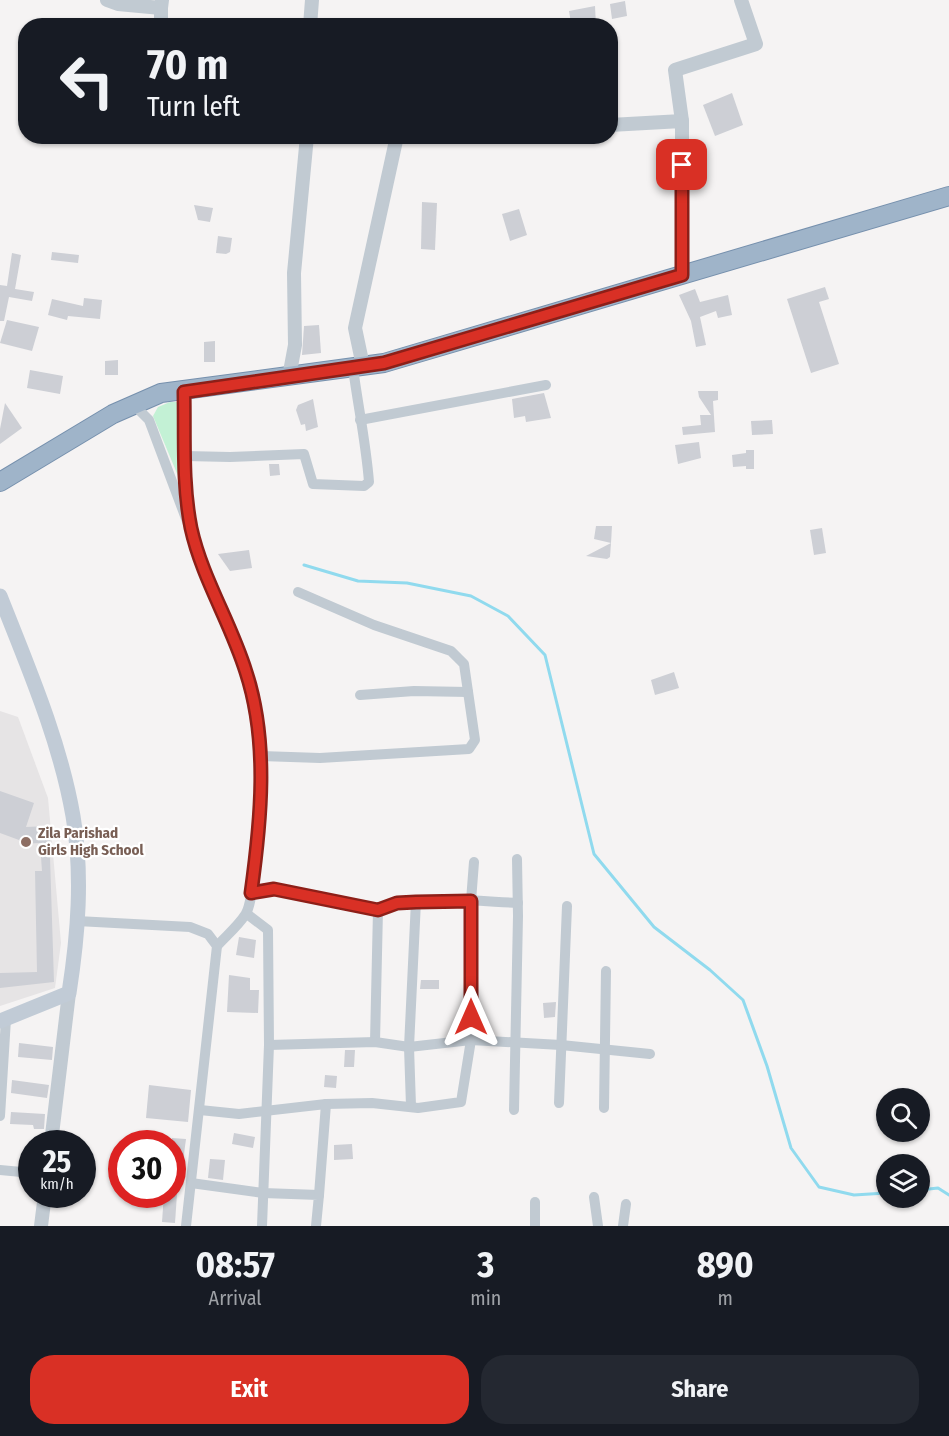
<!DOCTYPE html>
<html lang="en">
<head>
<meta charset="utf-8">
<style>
  :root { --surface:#171b24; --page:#242831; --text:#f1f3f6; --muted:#9ea1a6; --accent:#d93025 }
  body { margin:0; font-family:"Fira Sans Condensed",sans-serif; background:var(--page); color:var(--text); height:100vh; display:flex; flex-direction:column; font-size:22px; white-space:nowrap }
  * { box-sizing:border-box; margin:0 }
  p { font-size:20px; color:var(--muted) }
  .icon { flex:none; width:33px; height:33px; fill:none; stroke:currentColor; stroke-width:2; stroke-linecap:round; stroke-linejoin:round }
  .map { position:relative; height:1226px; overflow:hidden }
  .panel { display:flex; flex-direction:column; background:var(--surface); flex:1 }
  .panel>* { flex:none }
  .hud { position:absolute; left:18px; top:18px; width:600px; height:126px; border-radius:24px; box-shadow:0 2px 4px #0004; background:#171b24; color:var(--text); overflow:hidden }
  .buttons { position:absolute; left:876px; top:1088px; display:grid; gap:12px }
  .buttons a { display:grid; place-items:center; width:54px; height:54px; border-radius:50%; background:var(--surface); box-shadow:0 2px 4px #0004; font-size:30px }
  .speed { position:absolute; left:18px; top:1130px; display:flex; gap:12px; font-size:30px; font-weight:700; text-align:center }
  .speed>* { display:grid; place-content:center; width:78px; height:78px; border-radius:50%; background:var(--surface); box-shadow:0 2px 4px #0004; line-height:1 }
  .speed small { font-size:15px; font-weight:400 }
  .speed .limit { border:9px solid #d22; background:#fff; color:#111 }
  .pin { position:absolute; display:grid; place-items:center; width:51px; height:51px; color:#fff; margin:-26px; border-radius:12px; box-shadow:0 3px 9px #0006 }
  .me { position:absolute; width:66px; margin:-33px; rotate:0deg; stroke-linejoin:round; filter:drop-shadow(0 0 4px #0008) }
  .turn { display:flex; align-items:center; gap:21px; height:126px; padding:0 30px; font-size:27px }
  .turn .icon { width:78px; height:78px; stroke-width:2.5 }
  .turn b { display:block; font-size:42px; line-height:51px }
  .eta { display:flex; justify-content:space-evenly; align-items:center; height:102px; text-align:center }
  .eta b { font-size:36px; font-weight:700; line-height:42px }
  .primary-button { display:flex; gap:12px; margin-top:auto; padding:12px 30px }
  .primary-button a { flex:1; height:69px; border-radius:24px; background:var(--accent); color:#fff; font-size:24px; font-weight:700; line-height:69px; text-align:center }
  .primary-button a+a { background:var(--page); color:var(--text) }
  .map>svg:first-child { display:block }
  .education { fill:#e6e4e5 }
  .green { fill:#c3f1d5 }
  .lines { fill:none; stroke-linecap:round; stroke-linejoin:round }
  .stream { stroke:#90daee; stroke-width:3 }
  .building { fill:#cdcfd5 }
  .trunk-casing { stroke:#7690ad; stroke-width:20 }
  .minor { stroke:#c1cad2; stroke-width:10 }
  .tertiary { stroke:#c1cad2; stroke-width:14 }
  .secondary { stroke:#c1cbd6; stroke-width:15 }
  .trunk { stroke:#9fb4c9; stroke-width:18 }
  .route-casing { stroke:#8d1f18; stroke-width:15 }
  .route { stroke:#d93025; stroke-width:10 }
  .education-dot { fill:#8d6e63; stroke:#fff; stroke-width:2 }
  .labels { text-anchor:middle; stroke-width:4.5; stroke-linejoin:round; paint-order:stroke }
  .education-label { font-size:15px; font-weight:bold; fill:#785e54; stroke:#fff; text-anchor:start }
</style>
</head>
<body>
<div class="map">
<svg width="949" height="1226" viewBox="0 0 949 1226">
  <rect width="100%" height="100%" fill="#f5f3f3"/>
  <polygon class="education" points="0,711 18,717 48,798 61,943 55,988 0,1006"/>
  <polygon class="green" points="170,402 177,402 182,410 181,483 153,416 158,407"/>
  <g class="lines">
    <g class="stream">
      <polyline points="304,565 358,581 407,583 471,596 508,616 545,655 594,854 654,927 710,970 743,1000 767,1066 791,1148 819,1187 854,1195 886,1193"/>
      <polyline points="920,1190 938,1188 949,1195"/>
    </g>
  </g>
  <g class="building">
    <polygon points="625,1 627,16 612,19 610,4"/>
    <polygon points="595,6 596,26 574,26 571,23 569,11"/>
    <polygon points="732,93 743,125 715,136 703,105"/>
    <polygon points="422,202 437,203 435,250 421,249"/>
    <polygon points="194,205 213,208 210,222 198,220"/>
    <polygon points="519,209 527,235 510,241 502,214"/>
    <polygon points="218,236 232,238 230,252 226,254 216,253"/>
    <polygon points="52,252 79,255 78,263 51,260"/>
    <polygon points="12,253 21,255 15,289 34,292 32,301 9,297 4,321 0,321 0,285 7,286"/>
    <polygon points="825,287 829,299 819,302 839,364 811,373 787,299"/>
    <polygon points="695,289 700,302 728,295 732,315 718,318 716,311 700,317 706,345 696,347 691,321 679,295"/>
    <polygon points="84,298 102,300 100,319 68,316 67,320 48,315 52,299 83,306"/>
    <polygon points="7,320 39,327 32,351 0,343"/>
    <polygon points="319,325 321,353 302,355 304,326"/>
    <polygon points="215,341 215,362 204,362 204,342"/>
    <polygon points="118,360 118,375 105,375 105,361"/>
    <polygon points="30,370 63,376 60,394 27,388"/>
    <polygon points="698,391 718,391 718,400 713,401 715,432 683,435 682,427 701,425 700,415 711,415 699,397"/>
    <polygon points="544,393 551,418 526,422 525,416 514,418 512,399"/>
    <polygon points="313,399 318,427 306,431 305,424 301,425 296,410 298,405"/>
    <polygon points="5,403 22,428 0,444 0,429"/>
    <polygon points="772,420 773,434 752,435 751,421"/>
    <polygon points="699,442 701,458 678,464 675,445"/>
    <polygon points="746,450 754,450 754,469 746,469 746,466 733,467 732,455 746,453"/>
    <polygon points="269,464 279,464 280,475 270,476"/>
    <polygon points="596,526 612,526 611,543 594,539"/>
    <polygon points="822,528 826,553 814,555 810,530"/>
    <polygon points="611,543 610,557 607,559 586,556"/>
    <polygon points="249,550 252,568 230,571 218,554"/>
    <polygon points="674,672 679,688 655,695 651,680"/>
    <polygon points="0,791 34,803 26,827 49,826 54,982 0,988 0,973 37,972 35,871 42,871 40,843 20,844 19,840 0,833"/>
    <polygon points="239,937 256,940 254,958 236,955"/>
    <polygon points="229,975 250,978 250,990 259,990 258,1013 227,1012"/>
    <polygon points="421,980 439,980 439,989 420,989"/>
    <polygon points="556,1002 555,1017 544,1018 543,1003"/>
    <polygon points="19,1043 53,1047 52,1060 18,1057"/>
    <polygon points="345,1050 355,1050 354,1067 344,1067"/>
    <polygon points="325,1075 337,1076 336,1088 324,1087"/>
    <polygon points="12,1080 49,1085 47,1098 11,1093"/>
    <polygon points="149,1085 191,1090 188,1122 146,1118"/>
    <polygon points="11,1112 45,1114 44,1129 34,1129 33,1125 10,1124"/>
    <polygon points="234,1133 255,1137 253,1148 232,1144"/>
    <polygon points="172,1138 186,1139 181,1177 172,1176"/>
    <polygon points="352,1144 353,1159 334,1160 334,1145"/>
    <polygon points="210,1159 225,1160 223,1180 208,1178"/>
    <polygon points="164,1194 177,1194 175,1223 162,1222"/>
  </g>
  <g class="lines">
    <g class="trunk-casing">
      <polyline id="trunk" points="0,482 113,414 161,393 384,363 949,196"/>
    </g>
    <g class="minor">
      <polyline points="184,392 185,492 188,511"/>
      <path d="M133 404 149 420 224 620C263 698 265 785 254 871 252 883 252 905 245 915 238 926 226 936 217 946"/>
      <polyline points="360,420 546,385"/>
      <path d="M185 456 230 457 304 454 313 484 364 486 369 482C366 443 358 406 353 368"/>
      <polyline points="360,695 414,691 468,692"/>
      <polyline points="261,756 320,758 469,749 475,740 464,664 451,651 374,625 298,592"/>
      <polyline points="251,893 274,889 378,910 375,1042"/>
      <path d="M378 910C422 894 473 901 518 903"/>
      <polyline points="247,914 268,930 269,1045 262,1226"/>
      <polyline points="77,921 190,927 208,934 217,946 186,1226"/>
      <polyline points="269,1045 375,1042 409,1047 471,1040 561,1045 650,1054"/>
      <polyline points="559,1103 567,906"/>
      <polyline points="411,1106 409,1047 416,901"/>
      <polyline points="604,1108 606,971"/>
      <polyline points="200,1110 239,1114 326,1104 372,1103 418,1108 461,1102 471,1040 471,901 474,862"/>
      <polyline points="514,1110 518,916 517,859"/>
      <polyline points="0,1116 6,1019"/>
      <polyline points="0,1170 32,1173"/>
      <polyline points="191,1183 263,1193 319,1195 316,1226"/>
      <polyline points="319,1195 326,1104"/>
      <polyline points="594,1197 598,1226"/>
      <polyline points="535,1202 535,1226"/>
      <polyline points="623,1226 626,1204"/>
    </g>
    <g class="tertiary">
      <polyline points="107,0 118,4 161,8 162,0"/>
      <polyline points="161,26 161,8"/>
      <polyline points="310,26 312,0"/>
      <polyline points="682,121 675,70 756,44 741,0"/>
      <polyline points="610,125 682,121 682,275"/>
      <polyline points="363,366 355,328 397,136"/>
      <polyline points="289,377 295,345 294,273 307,136"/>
      <polyline points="51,1143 69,993"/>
      <polyline points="41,1226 45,1194"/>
    </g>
    <path class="secondary" d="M0 596C28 667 60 741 73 816 83 875 78 935 69 993L0 1021"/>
    <use href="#trunk" class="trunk"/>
  </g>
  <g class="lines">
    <g class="route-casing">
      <path id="route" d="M471 1017V901L416 902 397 903 378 910 274 889 251 893C261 821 269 742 246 672 231 623 202 578 191 528 182 483 185 437 184 392L384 363 682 275V165"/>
    </g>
    <use href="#route" class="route"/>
  </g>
  <circle class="education-dot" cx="26" cy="842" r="6"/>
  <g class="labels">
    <g class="education-label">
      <text x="38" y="838">Zila Parishad<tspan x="38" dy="17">Girls High School</tspan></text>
    </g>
  </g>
</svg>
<div class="buttons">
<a><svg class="icon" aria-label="search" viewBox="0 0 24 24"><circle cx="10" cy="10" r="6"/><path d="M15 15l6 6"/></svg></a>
<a><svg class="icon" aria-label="layers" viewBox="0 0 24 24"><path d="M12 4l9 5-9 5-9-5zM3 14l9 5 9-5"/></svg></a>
</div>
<div class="speed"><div>25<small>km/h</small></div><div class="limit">30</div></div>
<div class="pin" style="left:682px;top:165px;background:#d93025"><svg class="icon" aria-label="arrive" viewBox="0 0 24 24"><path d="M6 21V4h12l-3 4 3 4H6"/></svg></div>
<svg class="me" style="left:471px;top:1017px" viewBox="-20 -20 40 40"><path d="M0-17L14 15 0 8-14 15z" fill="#d93025" stroke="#fff" stroke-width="4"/></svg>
<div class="hud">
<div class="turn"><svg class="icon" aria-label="left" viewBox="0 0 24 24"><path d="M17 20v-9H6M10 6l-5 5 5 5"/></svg><div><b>70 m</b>Turn left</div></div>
</div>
</div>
<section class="panel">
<div class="eta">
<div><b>08:57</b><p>Arrival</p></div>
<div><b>3</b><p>min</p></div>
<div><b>890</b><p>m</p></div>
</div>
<div class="primary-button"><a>Exit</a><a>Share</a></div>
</section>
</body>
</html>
